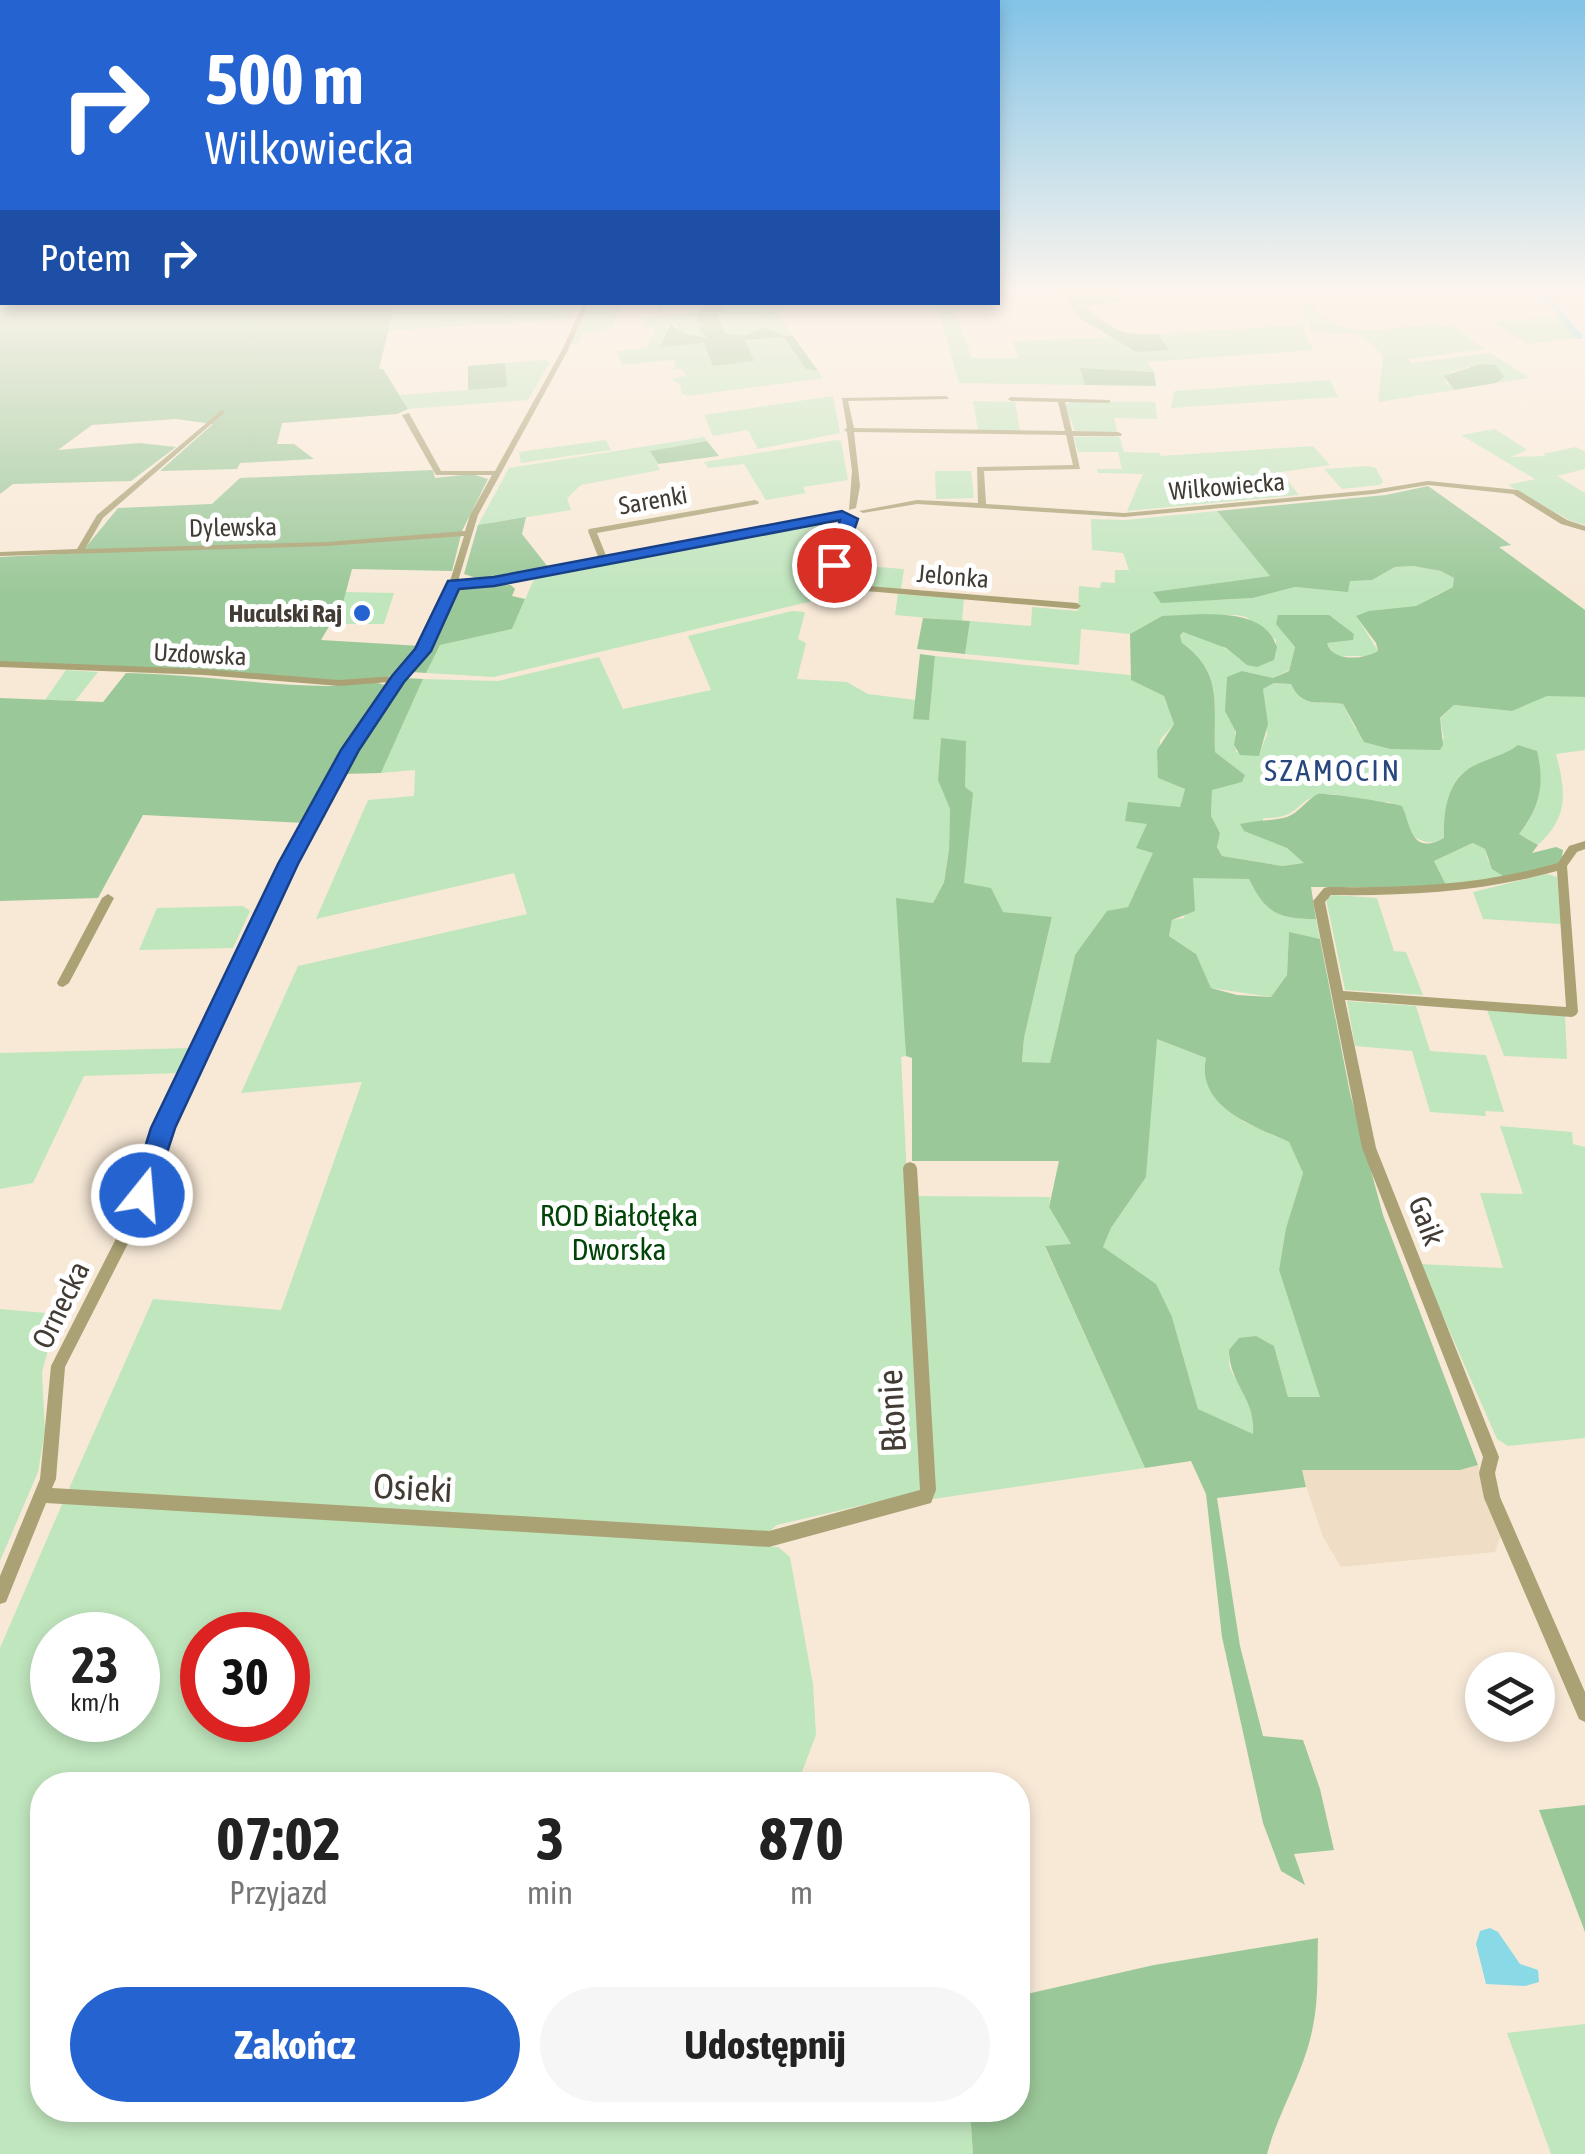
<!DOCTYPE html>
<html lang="pl">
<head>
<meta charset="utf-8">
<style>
  :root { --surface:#fff; --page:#f6f6f6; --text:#222; --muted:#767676; --accent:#2563d0 }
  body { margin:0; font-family:"Asap Condensed",sans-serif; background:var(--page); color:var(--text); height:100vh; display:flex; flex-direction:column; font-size:38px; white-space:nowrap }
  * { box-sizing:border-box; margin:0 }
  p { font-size:32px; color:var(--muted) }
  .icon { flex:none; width:55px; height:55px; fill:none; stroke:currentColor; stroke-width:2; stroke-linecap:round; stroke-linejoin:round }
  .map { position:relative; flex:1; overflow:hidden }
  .details { position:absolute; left:30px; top:1772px; width:1000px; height:350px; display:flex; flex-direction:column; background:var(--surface); border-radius:40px; box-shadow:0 5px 15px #0003 }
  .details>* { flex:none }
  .banner { position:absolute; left:0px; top:0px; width:1000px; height:305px; box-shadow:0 5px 15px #0003; background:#2563d0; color:#fff; overflow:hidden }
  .tools { position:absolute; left:1465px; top:1652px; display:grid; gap:20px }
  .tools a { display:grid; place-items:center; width:90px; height:90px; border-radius:50%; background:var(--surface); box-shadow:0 5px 15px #0003; font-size:50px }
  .speed { position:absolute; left:30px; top:1612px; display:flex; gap:20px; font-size:50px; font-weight:700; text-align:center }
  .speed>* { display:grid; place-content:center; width:130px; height:130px; border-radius:50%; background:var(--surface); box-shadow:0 5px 15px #0003; line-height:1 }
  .speed small { font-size:25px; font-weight:400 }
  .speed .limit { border:15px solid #d22; background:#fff; color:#111 }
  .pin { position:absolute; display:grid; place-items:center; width:85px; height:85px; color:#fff; margin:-42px; border:5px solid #fff; border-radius:50%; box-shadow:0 2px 10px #0007 }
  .me { position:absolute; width:110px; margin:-55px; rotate:17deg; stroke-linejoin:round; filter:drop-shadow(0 0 8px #0008) }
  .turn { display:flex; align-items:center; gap:35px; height:210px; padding:0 40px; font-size:45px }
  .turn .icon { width:130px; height:130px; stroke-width:2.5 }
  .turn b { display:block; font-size:70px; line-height:85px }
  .then { display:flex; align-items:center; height:95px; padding:0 40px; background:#0003; gap:20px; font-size:38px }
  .eta { display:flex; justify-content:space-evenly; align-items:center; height:170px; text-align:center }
  .eta b { font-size:60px; font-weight:700; line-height:70px }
  .primary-button { display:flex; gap:20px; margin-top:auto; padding:20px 40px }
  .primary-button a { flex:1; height:115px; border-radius:60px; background:var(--accent); color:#fff; font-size:40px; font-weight:700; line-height:115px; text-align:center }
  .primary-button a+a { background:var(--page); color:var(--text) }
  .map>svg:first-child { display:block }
  .built { fill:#f0ddc5 }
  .green { fill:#c0e6be; fill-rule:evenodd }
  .forest { fill:#9bc899; fill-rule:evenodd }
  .water { fill:#89d9e6 }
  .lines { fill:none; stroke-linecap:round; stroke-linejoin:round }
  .canal { fill:#89d9e6; fill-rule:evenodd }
  .street { fill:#aaa274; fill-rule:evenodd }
  .secondary { fill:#8a7d34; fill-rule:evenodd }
  .route { fill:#2563d0; stroke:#184087; stroke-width:2.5 }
  .poi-dot { fill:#2563d0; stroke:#fff; stroke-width:4 }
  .labels { text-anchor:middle; stroke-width:10; stroke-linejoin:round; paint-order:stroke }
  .far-street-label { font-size:25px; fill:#423c35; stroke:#fff }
  .far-poi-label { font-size:25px; font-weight:bold; fill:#423c35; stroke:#fff; text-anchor:end }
  .far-quarter-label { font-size:30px; letter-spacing:2.5px; fill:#28477e; stroke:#fff }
  .park-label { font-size:30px; fill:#004507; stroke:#fff }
  .street-label { font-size:30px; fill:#423c35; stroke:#fff }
  .near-street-label { font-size:35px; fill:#423c35; stroke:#fff }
</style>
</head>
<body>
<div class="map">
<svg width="1585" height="2154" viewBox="0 0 1585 2154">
  <rect width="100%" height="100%" fill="#f8e9d7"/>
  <polygon class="built" points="1478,1465 1502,1532 1495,1552 1341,1567 1323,1537 1301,1470 1460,1470"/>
  <g class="green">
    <polygon points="1542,293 1546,293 1582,337 1528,344 1492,322 1558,317"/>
    <path d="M1307 302 1313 303C1341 351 1402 320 1445 325 1458 327 1474 342 1485 349L1408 359 1411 363 1490 353 1529 378 1496 383 1480 364 1450 372 1445 382 1454 390 1378 402 1383 356C1349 319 1352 340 1312 331L1301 305Z"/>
    <polygon points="430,303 578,302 578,303 571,319 388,331 395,305"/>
    <polygon points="590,303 622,303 612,330 583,333 577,344 571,344"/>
    <path d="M659 303H665L661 315 702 311 703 334 708 336C699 341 680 335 675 324H668L661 346 704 343 753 360 744 340 783 336 725 334 718 317 725 312 723 303H773L793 336 785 337 806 369 818 371 823 378 688 396 682 394 680 384 671 379 686 376 682 369 671 370 676 366 673 360 622 365 617 351 647 348 655 327 642 328 646 317H657Z"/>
    <polygon points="936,303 951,303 972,358 1018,358 1013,341 1110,337 1136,352 1168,349 1158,334 1301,325 1314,350 1147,362 1154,372 1081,368 1085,385 959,383"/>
    <polygon points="545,360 550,362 528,400 408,409 400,395 506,387 505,363"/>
    <polygon points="1330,380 1338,397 1171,408 1174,391"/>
    <polygon points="833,396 840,433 758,449 748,430 713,436 704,415"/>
    <polygon points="973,401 1015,402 1020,430 978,430"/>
    <polygon points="1073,401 1155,402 1157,419 1114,418 1117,431 1114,433 1075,431 1065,405"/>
    <polygon points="1495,429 1527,450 1511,457 1546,456 1543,454 1576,447 1585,452 1585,469 1557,476 1585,493 1585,525 1569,520 1508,485 1535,479 1461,435"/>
    <polygon points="1115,436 1120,438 1124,452 1160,453 1160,456 1313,446 1330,465 1281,472 1299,495 1127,511 1143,474 1098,473 1097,469 1122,469 1118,452 1078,452 1074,437"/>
    <polygon points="704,437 707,441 651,451 660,470 581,485 567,498 571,510 478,525 509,468"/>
    <polygon points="606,440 611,450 521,463 519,452"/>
    <polygon points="837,440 841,441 848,480 803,487 806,493 766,500 744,464 708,468 704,462"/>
    <polygon points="1368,466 1376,468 1383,482 1380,485 1342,489 1324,469"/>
    <polygon points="935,471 971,471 974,498 936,499"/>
    <path d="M1217 511 1271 576 1154 592 1220 600 1253 598 1295 587 1348 591 1350 580H1372L1395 567 1413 566 1441 571 1454 578V587C1440 592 1428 600 1416 606 1397 615 1375 608 1357 617L1378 651 1372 656H1336L1326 643 1353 640 1277 624 1295 647 1289 670 1273 678 1242 671C1237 699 1233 724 1236 752L1259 755 1267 734 1263 689 1274 683 1291 684C1301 710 1323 700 1343 704L1355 728 1390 749 1444 739 1440 719 1454 705 1512 711 1547 695 1585 697V750L1556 754C1566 792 1569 817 1538 845L1519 834C1540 809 1542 789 1538 758L1513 748C1501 758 1488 759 1475 765 1447 778 1443 812 1444 838 1430 846 1422 842 1410 834 1388 783 1393 811 1350 800 1339 796 1333 792 1320 795 1295 800 1301 819 1263 818V838L1287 848 1305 863 1282 866 1222 856 1217 846 1220 833 1211 817 1212 790 1245 775 1215 752C1213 704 1224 673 1182 643L1180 637 1183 632C1201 634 1228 647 1240 660L1276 654V640L1246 617 1236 615 1162 616 1130 634 1081 629 1079 665 965 654 970 621 1031 626 1032 607 1078 611 1079 586 1100 588 1101 582 1115 583V570H1129L1123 553 1092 550 1091 519 1125 520Z"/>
    <polygon points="829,522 840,527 817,600 494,677 426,673 439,645 512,629 534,579"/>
    <polygon points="838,564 904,569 901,589 839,584 834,576"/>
    <polygon points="346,592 394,593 384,624 331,624"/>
    <polygon points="898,594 964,599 962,621 895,615"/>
    <polygon points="792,611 805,612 798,639 806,643 797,679 847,682 868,694 916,700 914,719 929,719 935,656 1130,675 1132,680 1164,696 1174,724 1160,740 1158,778 1185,789 1180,807 1148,824 1154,853 1128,907 1075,955 1050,1063 1022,1063 1024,1038 1052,918 1003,912 963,883 965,741 941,739 938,779 950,809 949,850 944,881 933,903 897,899 906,1056 901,1057 923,1491 777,1525 766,1534 68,1491 153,1299 281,1310 362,1082 241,1093 298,966 527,914 514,873 316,919 368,800 414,796 415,770 381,773 423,679 498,681 599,657 623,709 711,690 688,636"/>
    <polygon points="66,670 98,672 75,701 45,700"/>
    <polygon points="1474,843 1485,849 1488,861 1508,879 1447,887 1434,861"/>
    <polygon points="1547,874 1557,877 1561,924 1483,919 1473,892"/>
    <path d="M1223 877 1250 879C1266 914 1279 919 1316 919L1320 939 1289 933 1287 975 1271 997 1211 988 1196 954 1169 936 1172 920 1184 918 1193 878Z"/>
    <polygon points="1333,895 1377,898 1394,951 1406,952 1423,995 1345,990 1326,899"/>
    <polygon points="243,906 250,911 233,948 139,950 157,908"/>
    <polygon points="1347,1001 1416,1006 1430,1051 1486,1055 1504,1112 1485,1111 1486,1116 1430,1112 1412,1051 1355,1046"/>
    <polygon points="1487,1010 1565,1015 1567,1059 1504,1056"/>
    <path d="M1156 1038 1206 1058 1242 1121 1289 1142 1303 1173 1286 1228 1279 1270 1321 1398 1288 1397 1274 1346 1239 1338C1216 1366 1238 1377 1251 1402 1255 1412 1253 1424 1254 1435L1198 1409 1172 1317 1103 1247 1111 1228 1146 1177Z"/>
    <polygon points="191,1048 179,1073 84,1076 33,1183 0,1189 0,1053"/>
    <polygon points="1500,1126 1572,1132 1573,1144 1585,1147 1585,1438 1508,1446 1497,1439 1420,1264 1503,1268 1480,1193 1523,1194"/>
    <polygon points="914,1196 1050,1197 1049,1207 1071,1244 1045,1247 1145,1468 933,1499"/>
    <polygon points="0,1309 58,1314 42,1372 45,1431 38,1472 0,1561"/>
    <path d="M63 1502 778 1547 790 1557 813 1684 816 1735 797 1785H42V2110H970L973 2154H0V1648ZM52 1635H138V1720H52ZM202 1635H288V1720H202Z"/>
    <polygon points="1585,2024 1585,2154 1551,2154 1507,2033"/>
  </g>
  <g class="forest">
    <path d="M1063 293H1118L1123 301 1086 306C1109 330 1125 336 1158 334L1169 350 1136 352 1078 317Z"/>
    <polygon points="0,302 395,303 379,369 383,369 408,409 397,414 282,423 277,444 294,444 314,459 240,463 237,469 160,471 213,424 176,419 92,425 58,450 140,443 176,447 131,481 13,484 0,494"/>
    <polygon points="709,302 723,303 725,311 718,317 725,334 747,335 764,327 784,336 793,336 818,371 806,369 784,337 745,340 754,361 713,366 704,343 660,347 670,324 685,334 708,338 698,330 703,324 697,321 697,315"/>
    <polygon points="505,363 507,387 468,390 468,366"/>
    <polygon points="1480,364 1496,365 1504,377 1496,383 1454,390 1444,376"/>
    <polygon points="1080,368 1154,372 1156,386 1085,385"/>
    <polygon points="707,441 719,456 658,464 650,451"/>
    <path d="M433 470 435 478 472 474 488 479 462 531 452 571 352 569 343 603 321 640 421 646C397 677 393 679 353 681L0 663V557L81 553 118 508 212 504 240 478Z"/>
    <path d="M1428 486 1511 545 1499 547 1585 610V697L1547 696 1512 711 1454 705 1440 718 1443 745 1440 750 1390 749 1364 742 1343 704C1323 700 1302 710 1291 684L1274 683 1263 689 1268 724 1259 756 1240 755 1234 745 1236 732 1225 711 1227 677 1242 671 1273 678 1289 671 1295 647 1276 624 1278 615H1329L1354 634 1353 640 1327 643C1332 662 1363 660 1378 651L1376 643 1356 616 1369 611 1416 606 1453 587 1454 578 1441 571 1413 566 1395 567 1372 580 1350 581 1348 592 1295 587 1253 598 1161 603 1153 592 1270 576 1217 511 1386 495Z"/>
    <polygon points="526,517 522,534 548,567 479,579 464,574 478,525"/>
    <path d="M511 585 515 589 512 596 525 599 512 629 440 645 426 673 412 672C429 654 443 594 461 588 476 583 496 586 511 585Z"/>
    <path d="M1203 614C1232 615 1266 615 1277 647L1274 660 1257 667 1247 665 1226 648 1183 632 1180 636 1182 643C1224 673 1213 705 1215 752L1245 775 1242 782 1212 790 1211 816 1220 833 1217 847 1222 856 1282 866 1304 863 1287 848 1244 831 1240 824C1256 820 1274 821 1287 817 1299 813 1307 799 1318 794 1322 792 1394 803 1402 806 1411 826 1411 856 1444 838 1443 812 1447 780 1473 766 1489 758 1503 756 1518 745L1537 751C1545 784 1540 808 1519 834L1538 845 1532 853 1556 847 1563 850 1561 863 1508 879 1492 869 1485 849 1473 843 1434 861 1447 887H1311L1316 919C1279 919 1266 914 1249 879L1193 878 1195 911 1172 920 1169 936 1196 954 1211 988 1237 995 1271 997 1287 975 1289 932 1320 939 1350 1093 1383 1215 1478 1465 1460 1470H1302L1306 1487 1217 1498 1240 1646 1263 1736 1303 1740 1320 1789 1334 1850 1294 1854 1305 1885 1281 1871 1263 1823 1222 1637 1206 1494 1191 1461 1145 1468 1045 1246 1071 1244 1049 1207 1059 1161H912V1058L906 1056 896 898 933 903 944 882 949 850 950 809 938 780 941 738 966 741 965 787 973 793 964 883 991 888 1003 912 1052 917 1024 1038 1022 1062 1050 1063 1075 955 1107 911 1128 907 1153 853 1136 848 1147 824 1125 821 1128 802 1180 807 1185 789 1158 778 1157 750 1174 724 1164 696 1131 680 1130 634 1162 616ZM1157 1039 1206 1058C1196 1107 1252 1125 1289 1142L1303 1173 1286 1228 1279 1270 1320 1397H1288L1274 1346 1256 1336 1239 1338 1229 1350C1229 1384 1256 1398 1253 1434L1198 1409 1172 1317 1156 1284 1103 1247 1111 1228 1146 1177Z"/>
    <polygon points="923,618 970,621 965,654 917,649"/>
    <polygon points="920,654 935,656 929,720 913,719"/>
    <path d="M126 673C193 674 260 685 327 686 346 686 371 678 388 686L305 823 143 815 98 898 0 901V698L103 702Z"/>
    <polygon points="405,678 423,679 381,773 342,774 395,688"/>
    <polygon points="1585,1805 1585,1932 1539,1810"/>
    <path d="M1318 1938C1317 1967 1319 1998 1313 2026 1305 2071 1279 2110 1267 2154H973L970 2110H1018V1996L1154 1965Z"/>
  </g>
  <polygon class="water" points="1490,1928 1498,1932 1520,1964 1538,1970 1539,1982 1525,1986 1486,1984 1476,1944 1480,1931"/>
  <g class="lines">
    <polygon class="canal" points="1540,293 1548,293 1582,335 1582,339 1576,339"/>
    <g class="street">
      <polygon points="584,302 590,302 567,352 478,515 458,581 494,579 599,559 588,531 589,529 755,500 759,502 758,504 597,533 607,558 842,513 846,515 604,564 494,585 457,586 435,636 396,687 320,811 169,1128 139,1222 65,1367 56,1479 52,1488 769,1531 920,1490 903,1168 905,1164 910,1162 915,1164 917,1168 936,1490 931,1503 769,1547 46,1503 6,1602 0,1604 0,1576 40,1479 51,1366 125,1221 157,1128 310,811 390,682 339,686 204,675 0,667 0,661 204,669 339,680 395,676 427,635 446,594 464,536 327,546 0,556 0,552 77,549 97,515 222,410 224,411 224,413 103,518 85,549 327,542 465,531 470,515 492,475 436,475 402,415 409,413 441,471 495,471 561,352"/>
      <polygon points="946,396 949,398 948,399 848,401 854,428 1065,431 1058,402 1011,401 1008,399 1011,397 1110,400 1110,402 1108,403 1065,402 1072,431 1118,432 1122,434 1121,436 1073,436 1080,469 984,471 986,504 1124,513 1373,490 1428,481 1518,490 1567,520 1585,526 1585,531 1561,524 1513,494 1428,485 1373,494 1124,517 917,504 863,513 859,511 917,500 978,503 977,467 1073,465 1066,435 854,432 860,486 856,508 849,510 852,471 847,432 844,430 847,428 842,398"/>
      <polygon points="848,517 855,519 832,583 1077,603 1081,606 1077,609 831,588 824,605 818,605 817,603"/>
      <path d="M1585 841V849L1577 852 1567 866 1578 1012 1576 1015 1572 1017 1345 1000 1376 1148 1499 1457 1495 1473 1500 1497 1585 1692V1722L1579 1719 1484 1498 1479 1473 1483 1457 1362 1148 1313 901 1324 888 1328 887C1407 888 1482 885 1558 863L1569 846ZM1557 871 1566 1007 1343 991 1325 902 1331 895C1408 896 1482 892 1557 871Z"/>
      <polygon points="108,894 114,898 69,983 63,987 59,986 57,983 102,898"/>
    </g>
    <polygon class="secondary" points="0,298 2,298 4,302 0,304"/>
  </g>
  <linearGradient id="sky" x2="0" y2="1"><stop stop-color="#82c3e7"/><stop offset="0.49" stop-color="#fcf5ed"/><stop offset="1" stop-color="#fcf5ed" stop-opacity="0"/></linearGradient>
  <rect width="1585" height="595" fill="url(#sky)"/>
  <polygon class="route" points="842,511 858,519 842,565 834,570 826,565 840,520 494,586 459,589 431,651 404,682 359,750 298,864 175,1128 151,1202 142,1205 134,1202 130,1195 151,1128 278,864 341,750 392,676 415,649 448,581 494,577"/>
  <circle class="poi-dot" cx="362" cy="613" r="10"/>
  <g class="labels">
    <g class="far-street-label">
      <text transform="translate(1227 486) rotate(-5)" y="9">Wilkowiecka</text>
      <text transform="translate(653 500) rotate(-10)" y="9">Sarenki</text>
      <text transform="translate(233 527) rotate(-1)" y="9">Dylewska</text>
      <text transform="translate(953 576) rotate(5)" y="9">Jelonka</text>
      <text transform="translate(200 654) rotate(3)" y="9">Uzdowska</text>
    </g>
    <g class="far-poi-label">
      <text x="342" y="622">Huculski Raj</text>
    </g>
    <g class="far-quarter-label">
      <text x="1333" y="781">SZAMOCIN</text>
    </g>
    <g class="park-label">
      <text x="619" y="1226">ROD Białołęka<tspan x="619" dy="34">Dworska</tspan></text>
    </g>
    <g class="street-label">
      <text transform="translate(1426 1221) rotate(69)" y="10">Gaik</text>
      <text transform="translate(61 1305) rotate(-64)" y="10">Ornecka</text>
    </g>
    <g class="near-street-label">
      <text transform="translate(892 1411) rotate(-93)" y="12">Błonie</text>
      <text transform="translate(413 1488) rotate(3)" y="12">Osieki</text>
    </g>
  </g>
</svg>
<div class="tools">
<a><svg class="icon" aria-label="layers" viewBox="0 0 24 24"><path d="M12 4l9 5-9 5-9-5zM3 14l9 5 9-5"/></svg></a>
</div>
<div class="speed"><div>23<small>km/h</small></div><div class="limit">30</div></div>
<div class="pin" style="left:834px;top:565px;background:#d93025"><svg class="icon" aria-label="arrive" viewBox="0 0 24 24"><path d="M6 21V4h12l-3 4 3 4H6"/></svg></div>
<svg class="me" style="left:142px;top:1195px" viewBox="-20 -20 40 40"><circle r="17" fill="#2563d0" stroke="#fff" stroke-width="3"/><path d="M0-11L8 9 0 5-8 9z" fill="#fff"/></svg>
<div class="banner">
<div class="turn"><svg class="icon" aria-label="right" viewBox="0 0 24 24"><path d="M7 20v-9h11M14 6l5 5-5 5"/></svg><div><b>500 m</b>Wilkowiecka</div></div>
<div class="then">Potem<svg class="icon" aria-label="right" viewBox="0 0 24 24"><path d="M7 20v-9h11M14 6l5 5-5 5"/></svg></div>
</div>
<section class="details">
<div class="eta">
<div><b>07:02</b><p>Przyjazd</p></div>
<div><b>3</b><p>min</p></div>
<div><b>870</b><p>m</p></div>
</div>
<div class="primary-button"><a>Zakończ</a><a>Udostępnij</a></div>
</section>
</div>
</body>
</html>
